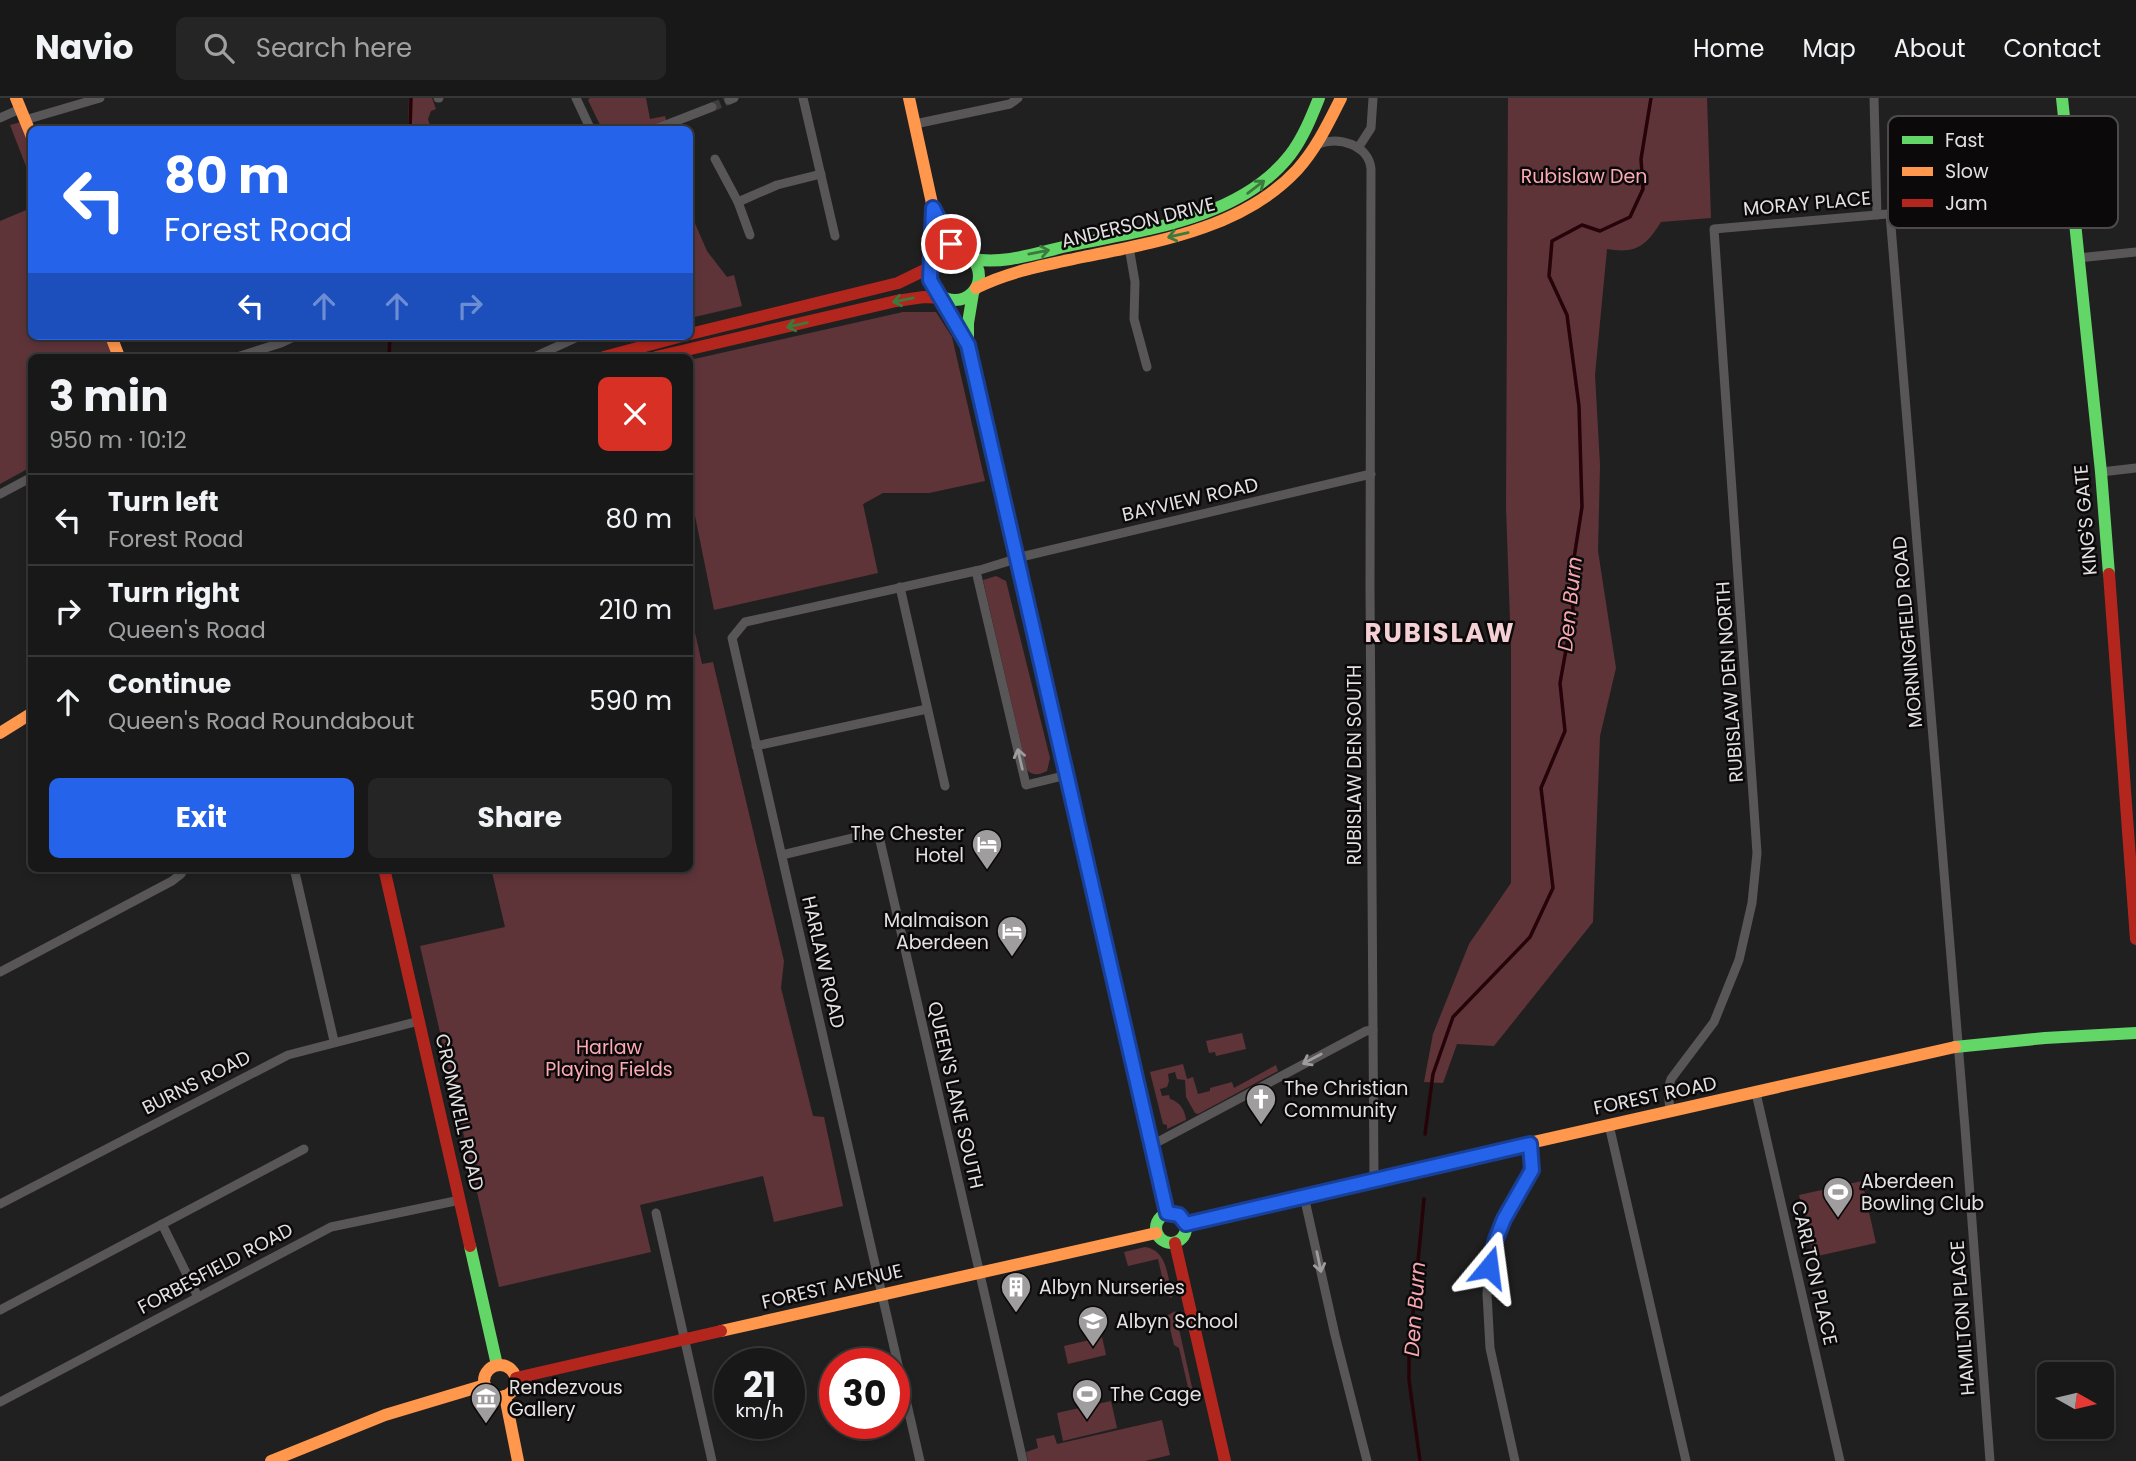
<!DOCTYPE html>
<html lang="en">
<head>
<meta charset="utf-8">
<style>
  :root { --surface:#191818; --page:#262525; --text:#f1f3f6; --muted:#9fa0a2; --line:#373737; --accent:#2563eb }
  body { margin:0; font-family:Poppins,sans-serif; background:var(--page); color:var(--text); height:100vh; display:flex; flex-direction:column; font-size:26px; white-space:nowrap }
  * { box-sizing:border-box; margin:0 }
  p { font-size:23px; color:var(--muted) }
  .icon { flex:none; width:38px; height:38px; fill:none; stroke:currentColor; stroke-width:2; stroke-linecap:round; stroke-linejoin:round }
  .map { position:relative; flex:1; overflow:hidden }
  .panel { position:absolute; left:28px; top:256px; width:665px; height:518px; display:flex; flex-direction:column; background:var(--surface); border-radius:10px; box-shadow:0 4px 10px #0003,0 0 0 2px var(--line) }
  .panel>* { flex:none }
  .guide { position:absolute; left:28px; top:28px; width:665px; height:214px; border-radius:10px; box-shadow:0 4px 10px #0003,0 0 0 2px var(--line); background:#2563eb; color:#fff; overflow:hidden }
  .needle { width:46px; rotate:98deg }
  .fabs { position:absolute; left:2037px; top:1264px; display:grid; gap:14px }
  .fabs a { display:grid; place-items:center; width:77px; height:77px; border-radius:10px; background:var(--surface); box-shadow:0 4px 10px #0003,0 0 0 2px var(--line); font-size:35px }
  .speed { position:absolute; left:714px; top:1250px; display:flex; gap:14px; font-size:35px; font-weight:700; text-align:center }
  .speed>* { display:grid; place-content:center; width:91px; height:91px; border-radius:50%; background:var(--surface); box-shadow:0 4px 10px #0003,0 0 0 2px var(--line); line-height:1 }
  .speed small { font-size:18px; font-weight:400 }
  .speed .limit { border:10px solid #d22; background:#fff; color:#111 }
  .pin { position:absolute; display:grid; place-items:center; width:60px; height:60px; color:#fff; margin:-30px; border:4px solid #fff; border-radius:50%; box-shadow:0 2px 7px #0007 }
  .me { position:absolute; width:77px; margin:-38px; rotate:16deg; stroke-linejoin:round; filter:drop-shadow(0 0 5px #0008) }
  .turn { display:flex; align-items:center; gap:24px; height:147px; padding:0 21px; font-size:32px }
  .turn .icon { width:91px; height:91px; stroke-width:2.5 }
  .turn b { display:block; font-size:49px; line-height:60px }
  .lanes { display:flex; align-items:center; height:66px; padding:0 21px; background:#0003; justify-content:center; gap:35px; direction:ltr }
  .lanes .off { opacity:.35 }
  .round { display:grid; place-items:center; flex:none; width:74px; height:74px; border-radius:10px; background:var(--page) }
  .overview { display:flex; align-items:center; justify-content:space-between; height:119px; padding:0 21px }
  h1 { font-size:42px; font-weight:700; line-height:52px }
  .action { display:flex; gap:14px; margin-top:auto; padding:14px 21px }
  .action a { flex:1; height:80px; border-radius:10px; background:var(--accent); color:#fff; font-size:28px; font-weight:700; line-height:80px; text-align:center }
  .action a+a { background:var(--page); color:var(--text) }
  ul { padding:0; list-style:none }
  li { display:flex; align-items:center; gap:21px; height:91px; padding:0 21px; border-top:2px solid var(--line) }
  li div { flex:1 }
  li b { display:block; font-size:26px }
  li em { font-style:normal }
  header { display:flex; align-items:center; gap:42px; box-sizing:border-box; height:98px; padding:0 35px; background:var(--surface); border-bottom:2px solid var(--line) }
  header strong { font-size:33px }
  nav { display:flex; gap:38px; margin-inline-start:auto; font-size:24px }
  .search { width:490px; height:63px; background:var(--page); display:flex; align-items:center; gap:18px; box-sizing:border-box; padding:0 24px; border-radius:10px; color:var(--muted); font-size:26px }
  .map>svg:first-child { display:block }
  .green { fill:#5e3439 }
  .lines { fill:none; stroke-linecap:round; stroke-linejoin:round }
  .stream { stroke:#260309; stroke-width:3.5 }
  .street-tunnel { stroke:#3e3d3d; stroke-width:9; stroke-dasharray:9 4.5; stroke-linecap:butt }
  .street { stroke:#585656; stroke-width:9 }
  .fast { stroke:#63d668; stroke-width:12 }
  .slow { stroke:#ff974d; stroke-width:12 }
  .jam { stroke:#b3261e; stroke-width:12 }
  .oneway { stroke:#3b7a3d }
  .oneway2 { stroke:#9e9c9c }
  .route-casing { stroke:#184099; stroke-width:18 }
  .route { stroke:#2563eb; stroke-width:12 }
  .labels { text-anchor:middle; stroke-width:5; stroke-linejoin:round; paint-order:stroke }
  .park-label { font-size:19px; fill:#feaab4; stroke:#0b0909 }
  .street-label { font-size:19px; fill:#e4e1e2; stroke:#0b0909 }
  .poi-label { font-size:19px; fill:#e4e1e2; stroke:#0b0909; text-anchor:start }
  .water-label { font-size:21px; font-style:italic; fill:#f9a6b0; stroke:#0b0909 }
  .district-label { font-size:26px; font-weight:bold; letter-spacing:2px; fill:#f4d0d4; stroke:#0b0909 }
  .key { fill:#0b0909; stroke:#4c4a4a; stroke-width:2 }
  .key-label { font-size:19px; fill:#e4e1e2 }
</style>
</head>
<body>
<header>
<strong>Navio</strong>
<div class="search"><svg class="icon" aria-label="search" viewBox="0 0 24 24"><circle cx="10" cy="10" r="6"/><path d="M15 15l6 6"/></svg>Search here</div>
<nav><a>Home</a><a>Map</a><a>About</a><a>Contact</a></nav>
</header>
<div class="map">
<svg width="2136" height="1363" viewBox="0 0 2136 1363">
  <rect width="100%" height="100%" fill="#212020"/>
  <g class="green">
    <polygon points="409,0 432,0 436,11 431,13 428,21 431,31 408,31"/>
    <polygon points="590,0 646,0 650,21 665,18 667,25 634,31 602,31 588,2"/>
    <path d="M1508 0H1707L1711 120 1661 124C1646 148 1636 156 1607 151L1595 277 1600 367 1598 453 1616 570 1600 638 1593 824 1494 948 1457 946 1443 985 1424 984 1433 936 1469 846 1511 785V550L1506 409Z"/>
    <polygon points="21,24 31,50 31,81 10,27"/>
    <polygon points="31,110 32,238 107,238 115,259 32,259 31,369 0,386 0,123"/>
    <polygon points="690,114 707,153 727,179 734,177 742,208 690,220"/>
    <polygon points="903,214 936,214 952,239 985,383 929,395 883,395 863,406 878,475 714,512 695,418 690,419 690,262"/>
    <path d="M996 478 1006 483 1050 660 1047 673C1039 677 1033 678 1027 672L983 482Z"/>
    <polygon points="690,512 702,566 713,564 784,863 781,890 813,1018 824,1019 843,1108 774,1124 763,1078 640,1107 651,1154 499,1189 420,848 505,829 491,770 690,770"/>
    <polygon points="1242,935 1246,951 1216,958 1215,954 1209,955 1206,943"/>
    <path d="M1183 966 1187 981 1193 979 1198 996 1210 993V990L1232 984 1234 990 1276 967 1278 973 1198 1016 1195 1015 1186 999 1185 982 1177 981 1175 974 1168 976 1169 983 1167 989 1160 991 1162 998 1169 997 1170 1001C1180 1004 1185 1012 1186 1022L1167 1031V1027L1163 1026 1150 974Z"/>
    <polygon points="1862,1083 1876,1145 1813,1159 1799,1097"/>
    <path d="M1145 1149C1168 1152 1168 1181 1172 1200L1162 1196 1161 1191 1164 1187 1158 1161 1128 1168 1124 1154Z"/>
    <polygon points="1175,1213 1195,1303 1191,1302 1179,1250 1174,1247 1167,1218"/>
    <polygon points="1102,1239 1106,1257 1068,1266 1064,1248"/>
    <polygon points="1111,1303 1117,1330 1063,1343 1057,1315"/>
    <polygon points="1162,1322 1170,1357 1145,1363 1028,1363 1026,1354 1038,1350 1036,1341 1054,1337 1057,1346"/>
  </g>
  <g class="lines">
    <g class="stream">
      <polyline points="410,32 411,0"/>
      <polyline points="389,259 390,238"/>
      <polyline points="1425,1036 1433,976 1453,919 1530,839 1553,790 1541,690 1565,633 1560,585 1573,513 1572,473 1582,409 1579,308 1567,217 1549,178 1552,143 1582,127 1600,133 1630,119 1643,91 1641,61 1651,0"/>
      <polyline points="1420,1363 1409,1282 1409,1257 1424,1101"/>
    </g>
    <polyline class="street-tunnel" points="712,9 729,2"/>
    <g class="street">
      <polyline points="438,0 439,0"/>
      <polyline points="576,0 591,32"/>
      <polyline points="803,0 835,138"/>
      <polyline points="1874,0 1877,117"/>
      <polyline points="729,2 734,0"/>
      <polyline points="0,20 20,11"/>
      <polyline points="25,22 100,0"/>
      <polyline points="915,26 1010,6 1018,0"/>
      <polyline points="653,32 712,9"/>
      <path d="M1318 46C1339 38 1369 47 1371 71L1370 488 1374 1081"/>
      <polyline points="1358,50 1371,30 1373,0"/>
      <polyline points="715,61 738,104 750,137"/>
      <polyline points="738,104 777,87 821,76"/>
      <polyline points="1890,116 1965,1030 1990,1363"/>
      <polyline points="1129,149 1135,184 1134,221 1147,269"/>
      <polyline points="2078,160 2136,154"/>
      <polyline points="237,259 281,245 296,238"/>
      <polyline points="534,259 580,238"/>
      <polyline points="2101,374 2136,370"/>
      <polyline points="0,396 32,379"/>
      <polyline points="976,473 1026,687 1067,677"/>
      <polyline points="900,489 945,688"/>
      <polyline points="756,648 927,611"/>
      <polyline points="782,757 878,734 1023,1363"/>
      <polyline points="294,770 334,943"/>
      <polyline points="0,874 172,783 181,776 184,770"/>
      <polyline points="1756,995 1840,1363"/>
      <polyline points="1670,1013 1668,991 1671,981 1714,924 1739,862 1752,805 1757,755 1714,131 2071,100"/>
      <polyline points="1609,1027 1686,1363"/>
      <polyline points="1152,1047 1366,933 1373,932"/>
      <polyline points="1304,1098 1335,1237 1367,1363"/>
      <polyline points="0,1106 288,957 419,923"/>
      <polyline points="656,1115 712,1363"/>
      <polyline points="162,1126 198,1199"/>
      <polyline points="0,1212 304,1051"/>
      <polyline points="0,1304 331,1129 460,1102"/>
      <polyline points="920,1363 732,540 745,524 980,472 1025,458 1371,376"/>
      <polyline points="1515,1363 1490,1250 1487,1196 1489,1169 1496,1141 1532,1072 1530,1046"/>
    </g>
    <g class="fast">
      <polyline points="2062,0 2101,374 2109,476"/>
      <circle cx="955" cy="178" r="24"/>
      <path d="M972 161C1006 167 1039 154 1072 147 1145 132 1241 120 1290 57 1303 40 1311 20 1319 0"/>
      <polyline points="973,195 968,225 968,249 1115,890"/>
      <polyline points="1955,949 2045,940 2136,935"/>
      <circle cx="1171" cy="1130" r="15"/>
      <polyline points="1186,1126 1503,1051"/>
      <polyline points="470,1148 497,1267"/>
    </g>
    <g class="slow">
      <polyline points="16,0 32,39"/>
      <polyline points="909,0 933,110 957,154"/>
      <polyline points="933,113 933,168"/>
      <path d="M976 190C1010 173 1046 167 1083 159 1157 144 1243 130 1297 72 1316 51 1328 26 1341 0"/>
      <polyline points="943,200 967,246"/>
      <polyline points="111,238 119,259"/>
      <polyline points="0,635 32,615"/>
      <polyline points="1115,890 1167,1115"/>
      <polyline points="1503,1051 1955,949"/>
      <polyline points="721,1233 1156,1135"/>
      <circle cx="500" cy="1283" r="16"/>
      <polyline points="505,1298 518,1363"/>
      <polyline points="271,1363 385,1317 485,1287"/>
    </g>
    <g class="jam">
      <polyline points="690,236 898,185 933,168"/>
      <polyline points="604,259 682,238"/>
      <polyline points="656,259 896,203 924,199 943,200"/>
      <polyline points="2109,476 2136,841"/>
      <polyline points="384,770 470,1148"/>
      <polyline points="1175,1145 1225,1363"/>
      <polyline points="516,1280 721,1233"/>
    </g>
  </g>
  <defs><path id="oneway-shaft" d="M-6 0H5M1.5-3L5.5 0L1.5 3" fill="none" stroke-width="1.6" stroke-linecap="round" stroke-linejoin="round" transform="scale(1.75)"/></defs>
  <g class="oneway">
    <use href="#oneway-shaft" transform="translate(1256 89) rotate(-37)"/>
    <use href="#oneway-shaft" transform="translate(1178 137) rotate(167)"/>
    <use href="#oneway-shaft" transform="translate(1039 154) rotate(-11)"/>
    <use href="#oneway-shaft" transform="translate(903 202) rotate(168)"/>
    <use href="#oneway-shaft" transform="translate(797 227) rotate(167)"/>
  </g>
  <g class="oneway2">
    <use href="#oneway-shaft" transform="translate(1020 661) rotate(-103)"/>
    <use href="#oneway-shaft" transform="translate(1312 961) rotate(152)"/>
    <use href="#oneway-shaft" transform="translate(1319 1164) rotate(78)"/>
  </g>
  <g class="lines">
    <g class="route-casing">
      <polyline id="route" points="951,146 933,110 930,182 968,247 1167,1115 1179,1117 1186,1126 1530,1046 1532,1072 1504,1121 1496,1141 1489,1169"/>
    </g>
    <use href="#route" class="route"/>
  </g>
  <defs>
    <g id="hotel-pin" transform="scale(1.575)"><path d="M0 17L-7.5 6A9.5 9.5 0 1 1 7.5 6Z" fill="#a09d9e" stroke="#0b0909"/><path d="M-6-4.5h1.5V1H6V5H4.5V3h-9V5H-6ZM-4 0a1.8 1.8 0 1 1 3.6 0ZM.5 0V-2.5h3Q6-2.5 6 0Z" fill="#fff"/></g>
    <g id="church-pin" transform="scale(1.575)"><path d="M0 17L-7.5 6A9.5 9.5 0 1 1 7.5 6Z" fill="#a09d9e" stroke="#0b0909"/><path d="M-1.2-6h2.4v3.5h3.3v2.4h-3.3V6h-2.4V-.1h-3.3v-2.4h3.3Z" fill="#fff"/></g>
    <g id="stadium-pin" transform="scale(1.575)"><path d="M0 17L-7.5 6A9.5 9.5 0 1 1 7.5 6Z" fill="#a09d9e" stroke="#0b0909"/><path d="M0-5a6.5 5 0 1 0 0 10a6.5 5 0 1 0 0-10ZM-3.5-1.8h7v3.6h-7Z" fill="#fff"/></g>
    <g id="building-pin" transform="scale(1.575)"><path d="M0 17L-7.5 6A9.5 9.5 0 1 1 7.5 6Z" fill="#a09d9e" stroke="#0b0909"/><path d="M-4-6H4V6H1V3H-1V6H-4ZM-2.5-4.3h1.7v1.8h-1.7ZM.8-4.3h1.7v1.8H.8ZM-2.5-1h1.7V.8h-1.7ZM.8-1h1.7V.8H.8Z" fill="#fff"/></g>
    <g id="school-pin" transform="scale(1.575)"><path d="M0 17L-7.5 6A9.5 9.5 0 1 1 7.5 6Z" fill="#a09d9e" stroke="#0b0909"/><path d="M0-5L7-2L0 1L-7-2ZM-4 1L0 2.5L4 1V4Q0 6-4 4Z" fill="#fff"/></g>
    <g id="museum-pin" transform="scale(1.575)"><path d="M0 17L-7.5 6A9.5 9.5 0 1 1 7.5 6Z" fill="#a09d9e" stroke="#0b0909"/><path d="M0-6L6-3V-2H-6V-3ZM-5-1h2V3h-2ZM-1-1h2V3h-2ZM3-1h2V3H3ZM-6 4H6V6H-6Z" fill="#fff"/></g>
  </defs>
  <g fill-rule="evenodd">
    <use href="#hotel-pin" x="987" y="746"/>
    <use href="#hotel-pin" x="1012" y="833"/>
    <use href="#church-pin" x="1261" y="1001"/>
    <use href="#stadium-pin" x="1838" y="1094"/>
    <use href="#building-pin" x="1016" y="1189"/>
    <use href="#school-pin" x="1093" y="1223"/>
    <use href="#stadium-pin" x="1087" y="1296"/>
    <use href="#museum-pin" x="486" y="1300"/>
  </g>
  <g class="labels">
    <g class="park-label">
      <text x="1584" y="85">Rubislaw Den</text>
      <text x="609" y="956">Harlaw<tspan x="609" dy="22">Playing Fields</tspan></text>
    </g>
    <g class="street-label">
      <text transform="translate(1807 105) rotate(-5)" y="7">MORAY PLACE</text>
      <text transform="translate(1138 124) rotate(-14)" y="7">ANDERSON DRIVE</text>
      <text transform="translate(1190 401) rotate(-13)" y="7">BAYVIEW ROAD</text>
      <text transform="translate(2085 422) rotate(-95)" y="7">KING'S GATE</text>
      <text transform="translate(1907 534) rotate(-95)" y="7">MORNINGFIELD ROAD</text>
      <text transform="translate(1729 584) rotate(-94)" y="7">RUBISLAW DEN NORTH</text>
      <text transform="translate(1354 667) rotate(-90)" y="7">RUBISLAW DEN SOUTH</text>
      <text transform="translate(824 864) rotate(77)" y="7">HARLAW ROAD</text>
      <text transform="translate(196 984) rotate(-27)" y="7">BURNS ROAD</text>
      <text transform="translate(956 997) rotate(77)" y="7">QUEEN'S LANE SOUTH</text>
      <text transform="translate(1655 997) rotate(-12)" y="7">FOREST ROAD</text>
      <text transform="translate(460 1014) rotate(77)" y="7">CROMWELL ROAD</text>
      <text transform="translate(215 1170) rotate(-28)" y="7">FORBESFIELD ROAD</text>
      <text transform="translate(1815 1175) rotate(77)" y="7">CARLTON PLACE</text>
      <text transform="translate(832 1188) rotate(-13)" y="7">FOREST AVENUE</text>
      <text transform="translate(1962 1220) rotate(-94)" y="7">HAMILTON PLACE</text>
    </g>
    <g class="poi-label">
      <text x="964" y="742" text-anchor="end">The Chester<tspan x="964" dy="22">Hotel</tspan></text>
      <text x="989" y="829" text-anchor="end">Malmaison<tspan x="989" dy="22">Aberdeen</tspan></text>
      <text x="1284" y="997">The Christian<tspan x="1284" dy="22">Community</tspan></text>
      <text x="1861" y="1090">Aberdeen<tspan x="1861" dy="22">Bowling Club</tspan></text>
      <text x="1039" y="1196">Albyn Nurseries</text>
      <text x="1116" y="1230">Albyn School</text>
      <text x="509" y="1296">Rendezvous<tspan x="509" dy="22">Gallery</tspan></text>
      <text x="1110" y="1303">The Cage</text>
    </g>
    <g class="water-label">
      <text transform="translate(1570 506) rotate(-84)" y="7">Den Burn</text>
      <text transform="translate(1415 1211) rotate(-86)" y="7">Den Burn</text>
    </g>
    <g class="district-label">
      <text x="1440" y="544">RUBISLAW</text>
    </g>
  </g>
  <rect x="1888" y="18" width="230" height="112" rx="10" class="key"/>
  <rect x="1902" y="38" width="31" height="8" fill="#63d668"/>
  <rect x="1902" y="69" width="31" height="9" fill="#ff974d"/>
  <rect x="1902" y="101" width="31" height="8" fill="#b3261e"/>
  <g class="key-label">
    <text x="1945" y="49">Fast</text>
    <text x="1945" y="80">Slow</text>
    <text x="1945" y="112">Jam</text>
  </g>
</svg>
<div class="fabs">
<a><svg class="needle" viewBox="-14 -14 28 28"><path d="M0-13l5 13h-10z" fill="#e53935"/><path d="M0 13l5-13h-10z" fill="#9fa0a2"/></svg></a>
</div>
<div class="speed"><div>21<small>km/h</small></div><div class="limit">30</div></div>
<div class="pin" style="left:951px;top:146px;background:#d93025"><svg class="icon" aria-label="arrive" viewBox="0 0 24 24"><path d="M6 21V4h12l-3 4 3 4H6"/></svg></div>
<svg class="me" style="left:1489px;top:1169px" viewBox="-20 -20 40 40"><path d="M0-17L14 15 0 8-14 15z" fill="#2563eb" stroke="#fff" stroke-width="4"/></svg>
<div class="guide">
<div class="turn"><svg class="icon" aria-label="left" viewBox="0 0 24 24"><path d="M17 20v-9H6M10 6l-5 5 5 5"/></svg><div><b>80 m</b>Forest Road</div></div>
<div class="lanes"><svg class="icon" aria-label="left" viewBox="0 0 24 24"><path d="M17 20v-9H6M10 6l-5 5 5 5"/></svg><svg class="icon off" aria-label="ahead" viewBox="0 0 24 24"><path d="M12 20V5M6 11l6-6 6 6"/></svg><svg class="icon off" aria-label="ahead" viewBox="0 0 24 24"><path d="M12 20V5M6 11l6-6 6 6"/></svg><svg class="icon off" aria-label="right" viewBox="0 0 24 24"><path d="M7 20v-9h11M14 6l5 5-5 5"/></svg></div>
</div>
<section class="panel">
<div class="overview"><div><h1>3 min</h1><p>950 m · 10:12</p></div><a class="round" style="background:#d93025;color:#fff"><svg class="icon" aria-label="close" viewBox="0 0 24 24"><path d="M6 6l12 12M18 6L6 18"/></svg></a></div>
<ul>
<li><svg class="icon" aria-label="left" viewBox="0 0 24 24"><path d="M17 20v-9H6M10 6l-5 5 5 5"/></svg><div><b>Turn left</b><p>Forest Road</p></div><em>80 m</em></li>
<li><svg class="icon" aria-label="right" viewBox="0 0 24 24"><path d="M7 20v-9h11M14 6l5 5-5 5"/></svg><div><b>Turn right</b><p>Queen's Road</p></div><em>210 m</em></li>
<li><svg class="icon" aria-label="ahead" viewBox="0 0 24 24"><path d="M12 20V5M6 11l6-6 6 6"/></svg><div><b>Continue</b><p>Queen's Road Roundabout</p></div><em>590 m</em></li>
</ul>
<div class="action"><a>Exit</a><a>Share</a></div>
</section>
</div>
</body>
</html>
